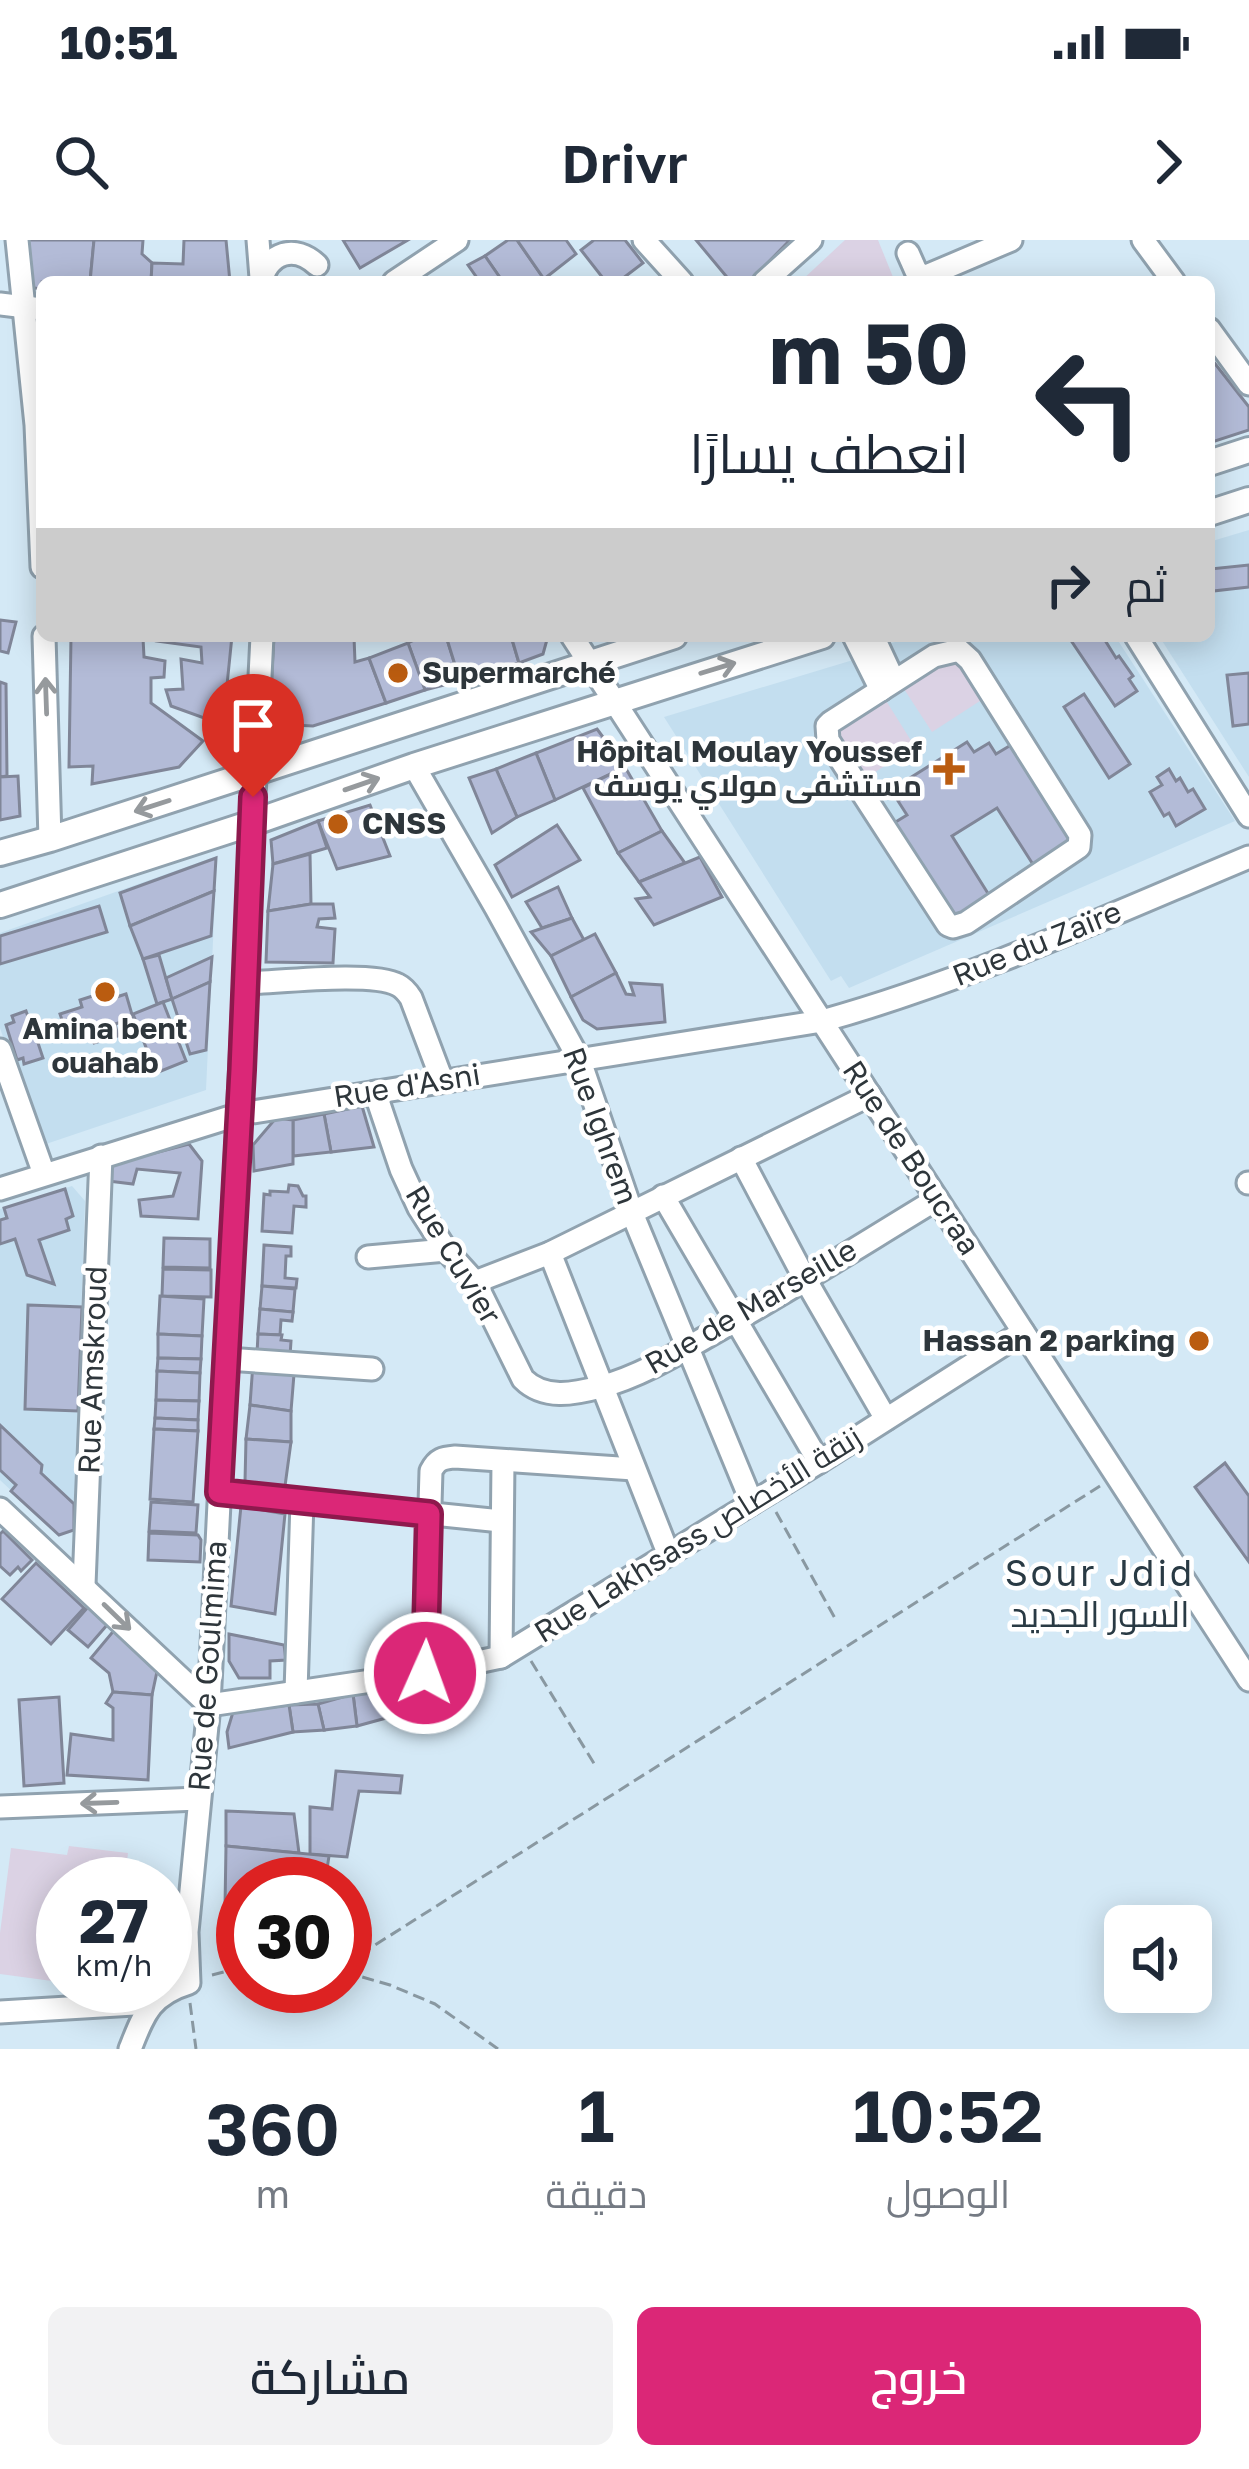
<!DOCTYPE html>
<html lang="ar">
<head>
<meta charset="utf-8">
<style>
  :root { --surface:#fff; --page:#f2f2f3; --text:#1f2937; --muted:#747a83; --accent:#db2777 }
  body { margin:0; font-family:"Golos Text",Cairo,sans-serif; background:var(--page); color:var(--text); direction:rtl; height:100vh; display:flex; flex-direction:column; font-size:45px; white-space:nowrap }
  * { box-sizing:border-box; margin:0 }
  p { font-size:39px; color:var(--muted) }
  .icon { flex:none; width:66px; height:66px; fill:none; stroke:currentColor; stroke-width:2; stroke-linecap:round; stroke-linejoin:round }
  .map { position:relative; height:1809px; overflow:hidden; direction:ltr }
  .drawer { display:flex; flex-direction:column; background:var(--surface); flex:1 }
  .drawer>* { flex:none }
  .top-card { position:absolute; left:36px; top:36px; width:1179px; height:366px; border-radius:18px; box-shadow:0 6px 30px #0003; direction:rtl; background:#fff; color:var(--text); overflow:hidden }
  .controls { position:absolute; left:1104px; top:1665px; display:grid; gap:24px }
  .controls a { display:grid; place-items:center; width:108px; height:108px; border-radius:18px; background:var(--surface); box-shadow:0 6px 30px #0003; font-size:60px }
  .speed { position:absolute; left:36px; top:1617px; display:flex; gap:24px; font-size:60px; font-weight:700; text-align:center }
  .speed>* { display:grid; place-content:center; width:156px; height:156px; border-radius:50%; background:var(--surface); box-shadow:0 6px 30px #0003; line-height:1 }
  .speed small { font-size:30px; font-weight:400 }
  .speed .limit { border:18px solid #d22; background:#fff; color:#111 }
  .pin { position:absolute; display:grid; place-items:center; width:102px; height:102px; color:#fff; margin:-123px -51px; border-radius:50% 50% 50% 0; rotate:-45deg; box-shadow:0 0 12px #0007 }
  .pin .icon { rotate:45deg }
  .me { position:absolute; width:132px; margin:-66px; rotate:2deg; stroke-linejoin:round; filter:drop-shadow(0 0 9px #0008) }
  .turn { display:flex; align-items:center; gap:42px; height:252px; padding:0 48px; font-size:54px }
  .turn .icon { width:156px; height:156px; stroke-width:2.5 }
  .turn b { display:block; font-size:84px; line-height:102px }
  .then { display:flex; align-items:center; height:114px; padding:0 48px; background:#0003; gap:24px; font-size:45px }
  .eta { display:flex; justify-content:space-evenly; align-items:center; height:204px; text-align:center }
  .eta b { font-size:72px; font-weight:600; line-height:84px }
  .primary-button { display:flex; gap:24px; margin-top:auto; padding:24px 48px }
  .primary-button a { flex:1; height:138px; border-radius:18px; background:var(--accent); color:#fff; font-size:48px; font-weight:600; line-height:138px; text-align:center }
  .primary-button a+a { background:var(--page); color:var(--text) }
  .status { display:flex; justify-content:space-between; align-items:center; height:84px; padding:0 60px; background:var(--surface); direction:ltr }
  .status svg { height:33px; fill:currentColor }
  header { display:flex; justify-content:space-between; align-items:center; height:156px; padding:0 48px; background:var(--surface); font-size:54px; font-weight:600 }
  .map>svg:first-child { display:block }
  .built { fill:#c3deef }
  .green { fill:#dbd2e4 }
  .building { fill:#b3bbd7; stroke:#808698; stroke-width:3 }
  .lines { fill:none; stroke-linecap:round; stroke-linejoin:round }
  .minor-casing { stroke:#90a2af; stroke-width:27 }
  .major-casing { stroke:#90a2af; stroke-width:30 }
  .path { stroke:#8998a1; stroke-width:3; stroke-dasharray:12 6; stroke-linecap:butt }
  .minor { stroke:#fff; stroke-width:21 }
  .major { stroke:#fff; stroke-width:24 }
  .oneway { stroke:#969a9d }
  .route-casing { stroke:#8e194d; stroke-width:30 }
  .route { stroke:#db2777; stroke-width:21 }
  .poi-dot { fill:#ba5c10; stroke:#fff; stroke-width:4.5 }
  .labels { text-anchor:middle; stroke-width:9; stroke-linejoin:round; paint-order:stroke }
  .poi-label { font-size:30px; font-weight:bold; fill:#2e363b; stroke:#fff; text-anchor:start }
  .street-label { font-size:30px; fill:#2e363b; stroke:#fff }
  .quarter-label { font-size:36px; letter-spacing:3px; fill:#293a44; stroke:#fff }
</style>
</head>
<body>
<div class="status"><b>10:51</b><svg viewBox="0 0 49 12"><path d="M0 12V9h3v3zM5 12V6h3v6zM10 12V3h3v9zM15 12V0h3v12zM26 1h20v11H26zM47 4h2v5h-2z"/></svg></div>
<header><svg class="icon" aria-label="forward" viewBox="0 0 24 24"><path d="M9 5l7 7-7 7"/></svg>Drivr<svg class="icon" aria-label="search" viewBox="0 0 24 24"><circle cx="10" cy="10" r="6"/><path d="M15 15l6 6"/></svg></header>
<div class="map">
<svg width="1249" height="1809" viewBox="0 0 1249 1809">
  <rect width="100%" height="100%" fill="#d4e9f6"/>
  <g class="built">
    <polygon points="1249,290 1249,537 1159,396 1209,396 1209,302"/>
    <polygon points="913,396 1115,396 1235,581 849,748 841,736 831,741 664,477 853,420 858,427 892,403"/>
    <polygon points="217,616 206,850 40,906 0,788 0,693"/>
    <polygon points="72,946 85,961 74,1290 59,1295 0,1240 0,969"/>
  </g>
  <g class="green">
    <polygon points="845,0 878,0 895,42 800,42"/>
    <polygon points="949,419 959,422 983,459 932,492 904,449"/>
    <polygon points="885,459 915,507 864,539 835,494 837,490"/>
    <polygon points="69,1606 128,1613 124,1644 63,1644 63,1737 53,1736 52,1741 0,1734 0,1693 11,1608 67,1615"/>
  </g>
  <g class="building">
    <polygon points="25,0 94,0 90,42 42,42 42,49 26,47"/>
    <polygon points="94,0 143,0 142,14 152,23 151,42 90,42"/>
    <polygon points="184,0 226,0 230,42 151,42 152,23 183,24"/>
    <polygon points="343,0 408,0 360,28"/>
    <polygon points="508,0 517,0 544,39 538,42 503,42 485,16"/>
    <polygon points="517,0 566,0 576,14 544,39"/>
    <polygon points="594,0 625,0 643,23 618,42 606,42 581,10"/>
    <polygon points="696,0 790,0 749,42 731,42"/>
    <polygon points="485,16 503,42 480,42 468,25"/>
    <polygon points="1209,116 1249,167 1249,190 1209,203"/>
    <polygon points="1249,325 1249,347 1213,351 1210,329"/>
    <polygon points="0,380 16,382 8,413 0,411"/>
    <polygon points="71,396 143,398 144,417 165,421 164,437 151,438 151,463 203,501 179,527 92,544 93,526 69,527"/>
    <polygon points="155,396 232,396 227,445 204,478 171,466 166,450 183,449 181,419 202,423 201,407 156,401"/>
    <polygon points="274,396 354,397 355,422 369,418 386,463 313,486 293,485 278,476 270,465"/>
    <polygon points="423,396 446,396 460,441 425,450 408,403"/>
    <polygon points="446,396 511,396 519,423 460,441"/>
    <polygon points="511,396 548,396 543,414 519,423"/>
    <polygon points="1068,396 1105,396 1103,397 1116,418 1119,416 1133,436 1129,439 1137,451 1115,466"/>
    <polygon points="408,403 425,450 386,463 369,418"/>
    <polygon points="1249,433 1249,484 1233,486 1227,435"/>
    <polygon points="0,442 6,444 7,536 0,537"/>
    <polygon points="1084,454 1130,524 1109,538 1064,467"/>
    <polygon points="597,489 625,527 555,560 536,513"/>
    <polygon points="967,502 974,512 989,503 996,514 1011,505 1072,602 1034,626 997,568 952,596 989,655 953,678 894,583 907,575 898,561 917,548 910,538"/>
    <polygon points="536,513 555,560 517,577 496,529"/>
    <polygon points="625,527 662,591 618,613 583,548"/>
    <polygon points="496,529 517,577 492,593 469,538"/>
    <polygon points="1169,529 1176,541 1180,538 1188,552 1193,549 1205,569 1176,586 1169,573 1164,576 1150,552 1162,545 1157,537"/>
    <polygon points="18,536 20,576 0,580 0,537"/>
    <polygon points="370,565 390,616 337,629 318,581"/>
    <polygon points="318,581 327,608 273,624 271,600"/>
    <polygon points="557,585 580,620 512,657 495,625"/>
    <polygon points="662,591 685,623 639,642 618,613"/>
    <polygon points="310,614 311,664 268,671 273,624"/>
    <polygon points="700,617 722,657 654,685 636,659 650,657 639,642"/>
    <polygon points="216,618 214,651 130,686 120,653"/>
    <polygon points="558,647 572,678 542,688 526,662"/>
    <polygon points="214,651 211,696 143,719 130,686"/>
    <polygon points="311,664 333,664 335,678 319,679 317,687 335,689 333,723 266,722 268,671"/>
    <polygon points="99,666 107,692 0,724 0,696"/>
    <polygon points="572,678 584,700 551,716 531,692"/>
    <polygon points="595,694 616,733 571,757 551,716"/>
    <polygon points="159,715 172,759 157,764 143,719"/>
    <polygon points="212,717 210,742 172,759 166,738"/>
    <polygon points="616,733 626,754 634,755 630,743 662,745 665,782 597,789 583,780 571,757"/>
    <polygon points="210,742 206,810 190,814 172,759"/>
    <polygon points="102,753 104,761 126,754 133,778 115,784 118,796 94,803 90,794 69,801 60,774 82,767 80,760"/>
    <polygon points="163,762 186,821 156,833 133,774"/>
    <polygon points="26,771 32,788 48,783 51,795 37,800 43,818 24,824 23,818 17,820 6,785 14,782 12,776"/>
    <polygon points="362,866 374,907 331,912 324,874"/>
    <polygon points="324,874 331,912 293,916 293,880"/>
    <polygon points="276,878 293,880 293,924 254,931 253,905"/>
    <polygon points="189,904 202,921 198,979 141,976 139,960 173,956 180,933 137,929 133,944 108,941 112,924"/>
    <polygon points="289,945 298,946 303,956 306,956 306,967 294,966 292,993 262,991 264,954 270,955 270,951 288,952"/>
    <polygon points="65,949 73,976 66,979 69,990 39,1000 54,1044 27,1035 15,999 0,1004 0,980 7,978 4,968"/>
    <polygon points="164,998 210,999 210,1028 163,1027"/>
    <polygon points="264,1005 291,1007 291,1016 286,1016 285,1038 297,1039 296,1048 262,1046"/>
    <polygon points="163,1029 211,1030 211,1057 162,1056"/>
    <polygon points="262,1046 295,1049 293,1072 260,1069"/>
    <polygon points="160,1056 204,1059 202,1096 158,1094"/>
    <polygon points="28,1065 82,1067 78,1171 25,1169"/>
    <polygon points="260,1069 293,1072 292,1081 281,1080 280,1095 258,1094"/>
    <polygon points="158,1094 202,1096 201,1119 158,1118"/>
    <polygon points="258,1094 282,1095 281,1100 291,1101 290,1116 257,1114"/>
    <polygon points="158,1118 201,1119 200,1133 157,1131"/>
    <polygon points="253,1123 294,1134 291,1171 250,1165"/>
    <polygon points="157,1131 200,1133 199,1161 156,1160"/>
    <polygon points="156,1160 199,1161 198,1180 155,1178"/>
    <polygon points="250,1165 291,1171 291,1202 246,1199"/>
    <polygon points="155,1178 198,1180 198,1191 154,1189"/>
    <polygon points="0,1185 42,1225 41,1233 74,1264 74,1290 59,1295 11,1251 16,1245 0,1230"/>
    <polygon points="154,1189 198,1191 193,1262 150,1259"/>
    <polygon points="246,1199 291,1202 285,1246 245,1242"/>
    <polygon points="1225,1223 1249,1256 1249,1322 1195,1247"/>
    <polygon points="151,1262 198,1265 196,1293 149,1291"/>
    <polygon points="241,1266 285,1274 275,1374 231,1366"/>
    <polygon points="3,1291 32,1320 21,1331 18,1327 10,1335 0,1326 0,1294"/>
    <polygon points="149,1293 198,1295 201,1300 200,1322 148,1320"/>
    <polygon points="36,1323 84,1368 51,1404 2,1359"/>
    <polygon points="88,1367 107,1385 88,1407 68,1390"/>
    <polygon points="116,1388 159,1422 152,1455 113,1452 109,1433 91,1418"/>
    <polygon points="229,1394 284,1405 286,1420 270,1421 270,1438 239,1438 229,1421"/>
    <polygon points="423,1446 419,1469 357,1486 353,1454"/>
    <polygon points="113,1452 152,1455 148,1540 67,1535 71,1494 113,1500 113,1468 106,1463"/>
    <polygon points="353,1454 357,1486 324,1490 318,1464"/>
    <polygon points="59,1457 64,1543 24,1546 19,1460"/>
    <polygon points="318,1464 324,1490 293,1492 289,1465"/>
    <polygon points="289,1465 293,1492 229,1508 227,1492 233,1472"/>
    <polygon points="336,1531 402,1536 400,1553 359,1551 347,1617 310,1614 310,1567 332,1569"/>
    <polygon points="226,1571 294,1574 299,1613 226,1606"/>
    <polygon points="226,1606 329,1616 327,1629 299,1623 296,1644 243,1644 243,1686 225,1668"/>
  </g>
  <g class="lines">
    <g class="minor-casing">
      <g id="minor">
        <polyline points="17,0 36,185 42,327"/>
        <polyline points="258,0 261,38"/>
        <polyline points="644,0 682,42"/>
        <polyline points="1143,0 1174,42"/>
        <polyline points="908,13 916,31 924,37 1011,0"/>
        <path d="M261 42C268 12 295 4 317 25"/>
        <polyline points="394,42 457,0"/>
        <polyline points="764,42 811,0"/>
        <polyline points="0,64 42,69"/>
        <polyline points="1209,89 1249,144"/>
        <polyline points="44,396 50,599"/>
        <polyline points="572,396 1249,1440"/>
        <polyline points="854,396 881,450"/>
        <polyline points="873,396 894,441"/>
        <polyline points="1136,396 1249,576"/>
        <polygon points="959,410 970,420 1080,595 1079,607 966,683 953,687 948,685 828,500 827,486 831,482 934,416"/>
        <polyline points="414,526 496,668 580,821 632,973 752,1263"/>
        <path d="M247 743C279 742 373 731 398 745 404 748 407 752 411 758L442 840"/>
        <polyline points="0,810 44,934"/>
        <path d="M375 852 401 929 419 968 446 1010 475 1042 523 1139C544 1160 574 1154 600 1147 638 1137 675 1115 708 1096 786 1053 861 1005 937 959"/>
        <polyline points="741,918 805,1039 886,1179"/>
        <polyline points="1248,943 1249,943"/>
        <path d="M0 949 240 874 822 781C969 740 1108 676 1249 617"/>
        <polyline points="663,956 819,1222"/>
        <polyline points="550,1013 668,1313"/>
        <polyline points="368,1017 446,1010"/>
        <polyline points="475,1042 550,1013 870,855"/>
        <polyline points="227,1119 372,1129"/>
        <polyline points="219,1252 501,1281"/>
        <polyline points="0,1269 209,1465 425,1433 501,1417 819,1222 1023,1092"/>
        <polyline points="84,1345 101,916"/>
        <polyline points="501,1417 503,1221"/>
        <path d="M425 1433 431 1231C437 1219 443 1218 455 1217L634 1229"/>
        <polyline points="296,1452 302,1261"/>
        <polyline points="0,1567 199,1559"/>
        <polyline points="0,1772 151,1763"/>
        <path d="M130 1809C144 1774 150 1755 189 1743L187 1692 209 1465 262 396"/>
      </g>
    </g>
    <g class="major-casing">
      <g id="major">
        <polyline points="1209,223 1249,210"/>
        <polyline points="1209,273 1249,260"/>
        <polyline points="0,613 50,599 674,396"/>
        <polyline points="0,665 252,583 414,526 822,396"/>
      </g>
    </g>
    <g class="path">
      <polyline points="776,1272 836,1380"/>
      <polyline points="531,1421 595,1525"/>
      <polyline points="345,1724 1100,1246"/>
      <polyline points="345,1732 390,1745 435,1764 498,1809"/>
      <polyline points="212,1735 243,1727"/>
      <polyline points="190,1763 196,1809"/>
    </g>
    <use href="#minor" class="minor"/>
    <use href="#major" class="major"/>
  </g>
  <defs><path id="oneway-shaft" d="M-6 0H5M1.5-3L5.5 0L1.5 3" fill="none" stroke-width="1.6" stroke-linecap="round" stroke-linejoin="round" transform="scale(3)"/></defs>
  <g class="oneway">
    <use href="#oneway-shaft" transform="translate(718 428) rotate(-17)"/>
    <use href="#oneway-shaft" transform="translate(46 456) rotate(-92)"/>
    <use href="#oneway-shaft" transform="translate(362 544) rotate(-19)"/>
    <use href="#oneway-shaft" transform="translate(152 566) rotate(162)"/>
    <use href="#oneway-shaft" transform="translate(117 1377) rotate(44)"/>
    <use href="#oneway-shaft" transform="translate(99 1563) rotate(178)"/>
  </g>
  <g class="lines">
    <g class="route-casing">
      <polyline id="route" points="253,557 242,830 219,1252 429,1274 425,1433"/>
    </g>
    <use href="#route" class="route"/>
  </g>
  <g class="poi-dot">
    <circle cx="398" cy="433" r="12"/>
    <path d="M943 511h12v12h12v12h-12v12h-12v-12h-12v-12h12z"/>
    <circle cx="338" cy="584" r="12"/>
    <circle cx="105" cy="752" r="12"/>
    <circle cx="1199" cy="1101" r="12"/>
  </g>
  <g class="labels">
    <g class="poi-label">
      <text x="422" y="443">Supermarché</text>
      <text x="922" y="522" text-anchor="end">Hôpital Moulay Youssef<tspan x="922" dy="34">مستشفى مولاي يوسف</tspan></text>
      <text x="362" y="594">CNSS</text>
      <text x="105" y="799" text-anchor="middle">Amina bent<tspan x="105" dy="34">ouahab</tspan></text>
      <text x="1175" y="1111" text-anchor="end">Hassan 2 parking</text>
    </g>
    <g class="street-label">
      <text transform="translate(1037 704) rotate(-22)" y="10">Rue du Zaïre</text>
      <text transform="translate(407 846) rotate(-9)" y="10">Rue d'Asni</text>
      <text transform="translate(600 886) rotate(70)" y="10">Rue Ighrem</text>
      <text transform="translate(911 918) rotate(57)" y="10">Rue de Boucraa</text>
      <text transform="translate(453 1015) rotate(59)" y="10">Rue Cuvier</text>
      <text transform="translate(751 1067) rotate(-30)" y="10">Rue de Marseille</text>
      <text transform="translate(93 1130) rotate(-88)" y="10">Rue Amskroud</text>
      <text transform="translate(698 1295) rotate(-32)" y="10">Rue Lakhsass زنقة الأخصاص</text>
      <text transform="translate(208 1426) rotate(-86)" y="10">Rue de Goulmima</text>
    </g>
    <g class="quarter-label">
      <text x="1100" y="1346">Sour Jdid<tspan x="1100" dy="41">السور الجديد</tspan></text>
    </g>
  </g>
</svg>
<div class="controls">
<a><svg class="icon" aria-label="sound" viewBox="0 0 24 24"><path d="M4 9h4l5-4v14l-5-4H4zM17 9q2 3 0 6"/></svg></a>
</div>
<div class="speed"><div>27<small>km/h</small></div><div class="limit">30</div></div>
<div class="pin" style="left:253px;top:557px;background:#d93025"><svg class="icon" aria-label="arrive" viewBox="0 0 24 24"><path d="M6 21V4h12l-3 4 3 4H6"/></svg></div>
<svg class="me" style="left:425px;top:1433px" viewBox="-20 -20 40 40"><circle r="17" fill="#db2777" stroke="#fff" stroke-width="3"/><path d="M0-11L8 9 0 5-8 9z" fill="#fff"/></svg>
<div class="top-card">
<div class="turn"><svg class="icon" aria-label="left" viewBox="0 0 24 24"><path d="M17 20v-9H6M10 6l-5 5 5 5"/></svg><div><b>50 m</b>انعطف يسارًا</div></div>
<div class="then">ثم<svg class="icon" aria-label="right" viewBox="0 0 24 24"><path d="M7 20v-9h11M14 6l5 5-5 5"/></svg></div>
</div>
</div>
<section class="drawer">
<div class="eta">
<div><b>10:52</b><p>الوصول</p></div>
<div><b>1</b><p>دقيقة</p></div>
<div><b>360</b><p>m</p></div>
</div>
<div class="primary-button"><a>خروج</a><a>مشاركة</a></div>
</section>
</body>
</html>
